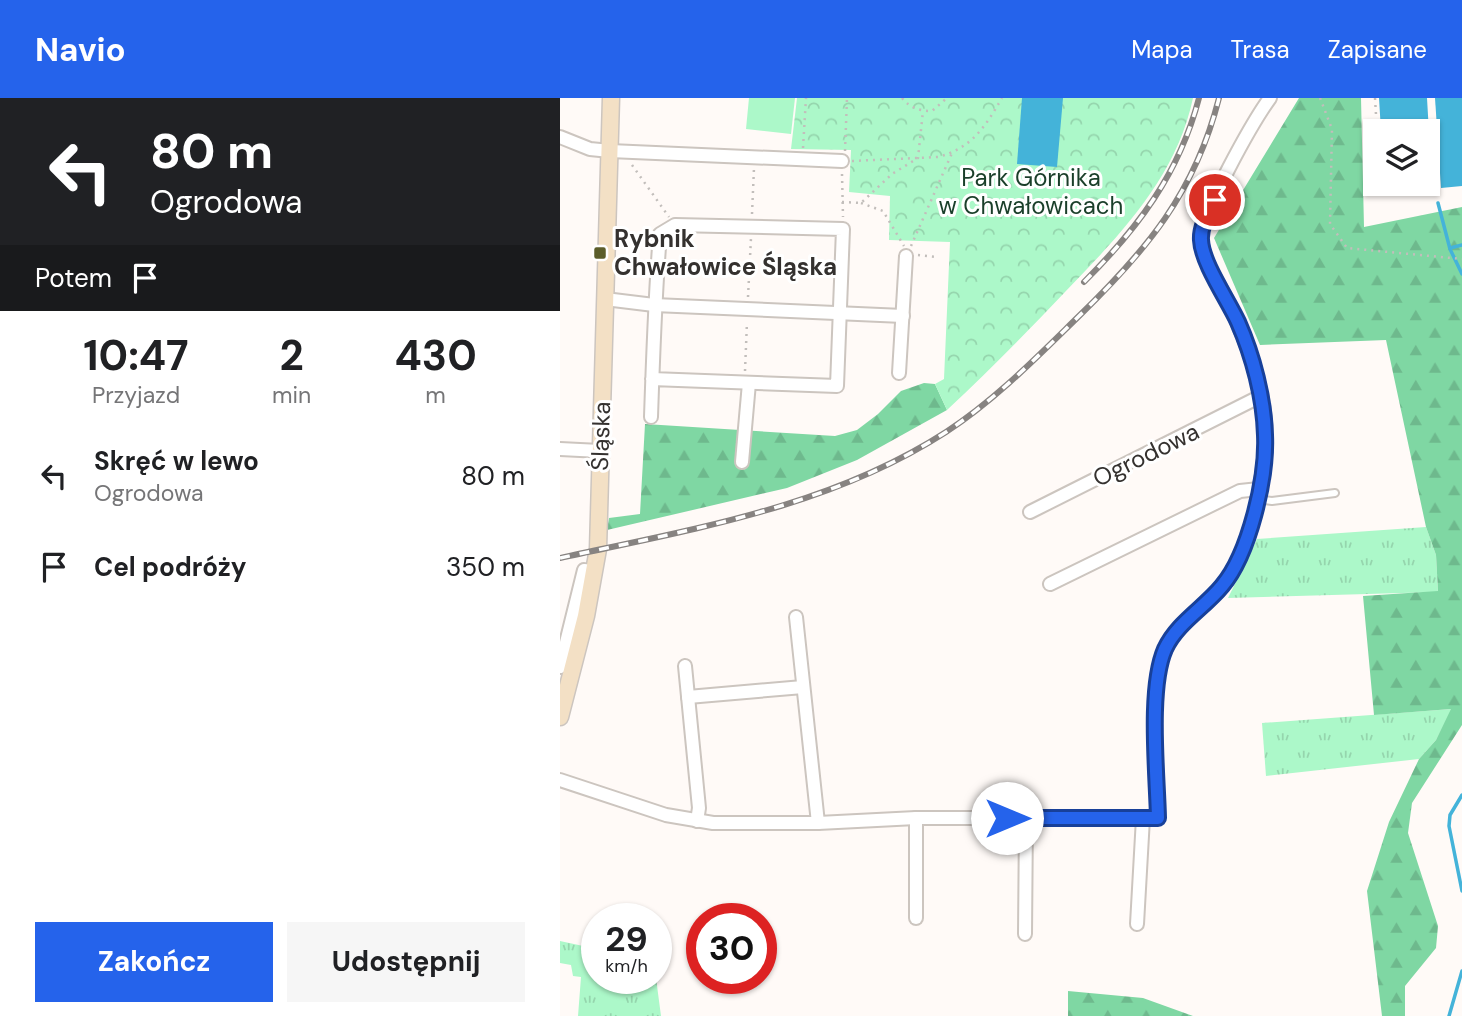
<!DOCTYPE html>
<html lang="pl">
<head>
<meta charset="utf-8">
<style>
  :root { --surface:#fff; --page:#f6f6f6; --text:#202124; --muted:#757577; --accent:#2563eb }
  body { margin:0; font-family:"DM Sans",sans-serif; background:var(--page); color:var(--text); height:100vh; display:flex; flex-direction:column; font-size:26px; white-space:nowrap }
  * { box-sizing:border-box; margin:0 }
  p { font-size:23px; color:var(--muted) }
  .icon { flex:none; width:38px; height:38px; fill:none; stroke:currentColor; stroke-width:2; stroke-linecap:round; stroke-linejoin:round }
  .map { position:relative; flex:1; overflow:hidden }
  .panel { display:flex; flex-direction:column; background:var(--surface); width:560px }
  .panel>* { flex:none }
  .guide { background:#202124; color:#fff; overflow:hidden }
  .buttons { position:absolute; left:803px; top:21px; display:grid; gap:14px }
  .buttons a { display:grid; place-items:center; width:77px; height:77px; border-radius:0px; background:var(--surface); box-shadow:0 2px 5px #0004; font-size:35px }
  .speed { position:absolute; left:21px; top:805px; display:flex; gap:14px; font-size:35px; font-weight:700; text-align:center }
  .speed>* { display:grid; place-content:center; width:91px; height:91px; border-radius:50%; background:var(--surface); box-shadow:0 2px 5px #0004; line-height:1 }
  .speed small { font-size:18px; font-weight:400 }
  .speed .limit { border:10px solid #d22; background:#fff; color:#111 }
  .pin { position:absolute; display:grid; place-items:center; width:60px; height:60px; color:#fff; margin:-30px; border:4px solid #fff; border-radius:50%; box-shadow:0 2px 7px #0007 }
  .me { position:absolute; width:77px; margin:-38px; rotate:90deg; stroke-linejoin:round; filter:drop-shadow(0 0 5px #0008) }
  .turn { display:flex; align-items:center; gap:24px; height:147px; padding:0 35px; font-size:32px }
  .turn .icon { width:91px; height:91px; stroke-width:2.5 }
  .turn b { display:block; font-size:49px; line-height:60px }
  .then { display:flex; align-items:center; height:66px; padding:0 35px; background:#0003; gap:14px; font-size:26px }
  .eta { display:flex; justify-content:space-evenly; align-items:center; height:119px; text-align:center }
  .eta b { font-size:42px; font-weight:700; line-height:49px }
  .cta { display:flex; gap:14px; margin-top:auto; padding:14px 35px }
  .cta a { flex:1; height:80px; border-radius:0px; background:var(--accent); color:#fff; font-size:28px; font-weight:700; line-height:80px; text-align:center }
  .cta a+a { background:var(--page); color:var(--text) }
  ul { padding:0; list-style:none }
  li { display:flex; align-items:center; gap:21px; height:91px; padding:0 35px }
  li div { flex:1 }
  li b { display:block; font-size:26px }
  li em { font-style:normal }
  header { display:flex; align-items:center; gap:42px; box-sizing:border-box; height:98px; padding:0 35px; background:var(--accent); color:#fff }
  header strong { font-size:33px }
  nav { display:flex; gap:38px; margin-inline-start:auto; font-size:24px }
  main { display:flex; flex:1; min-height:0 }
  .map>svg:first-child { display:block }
  .grass { fill:url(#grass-tufts) }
  .forest { fill:url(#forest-firs) }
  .park { fill:url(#park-crowns) }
  .pitch { fill:#acf8c9 }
  .water { fill:#44b3d9 }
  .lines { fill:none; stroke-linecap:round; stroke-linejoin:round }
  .stream { stroke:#44b3d9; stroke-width:3.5 }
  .lane-casing { stroke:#ccc5bf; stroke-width:10 }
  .street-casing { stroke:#ccc5bf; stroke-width:16 }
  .secondary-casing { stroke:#ccc5bf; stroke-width:19 }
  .path { stroke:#c2bebb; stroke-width:2.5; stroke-dasharray:2 5; stroke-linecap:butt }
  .lane { stroke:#fff; stroke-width:6 }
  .street { stroke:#fff; stroke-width:12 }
  .secondary { stroke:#f3e0c5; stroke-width:16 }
  .rail-casing { stroke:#878381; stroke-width:6 }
  .rail { stroke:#fff; stroke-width:3.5; stroke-dasharray:10; stroke-linecap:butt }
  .route-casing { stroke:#184099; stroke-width:18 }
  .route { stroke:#2563eb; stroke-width:12 }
  .poi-dot { fill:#5b5d2a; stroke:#fff; stroke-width:2.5 }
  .labels { text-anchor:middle; stroke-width:6; stroke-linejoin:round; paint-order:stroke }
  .park-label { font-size:24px; fill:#1a3f2a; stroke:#fff }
  .poi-label { font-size:24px; font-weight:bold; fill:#34312f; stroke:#fff; text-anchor:start }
  .street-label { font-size:24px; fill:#34312f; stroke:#fff }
</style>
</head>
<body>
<header>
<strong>Navio</strong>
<nav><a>Mapa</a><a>Trasa</a><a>Zapisane</a></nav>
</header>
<main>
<section class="panel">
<div class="guide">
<div class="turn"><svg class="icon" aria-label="left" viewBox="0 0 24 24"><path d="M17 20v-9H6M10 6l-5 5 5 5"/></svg><div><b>80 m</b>Ogrodowa</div></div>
<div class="then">Potem<svg class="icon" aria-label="arrive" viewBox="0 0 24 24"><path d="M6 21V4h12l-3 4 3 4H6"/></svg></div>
</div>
<div class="eta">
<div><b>10:47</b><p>Przyjazd</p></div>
<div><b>2</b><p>min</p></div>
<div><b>430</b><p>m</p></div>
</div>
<ul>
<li><svg class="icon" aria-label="left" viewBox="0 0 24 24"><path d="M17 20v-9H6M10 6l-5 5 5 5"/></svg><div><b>Skręć w lewo</b><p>Ogrodowa</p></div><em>80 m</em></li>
<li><svg class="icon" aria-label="arrive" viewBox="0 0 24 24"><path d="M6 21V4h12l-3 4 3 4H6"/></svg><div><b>Cel podróży</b></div><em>350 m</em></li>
</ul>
<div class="cta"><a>Zakończ</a><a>Udostępnij</a></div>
</section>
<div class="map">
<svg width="902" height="918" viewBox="0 0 902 918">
  <defs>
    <pattern id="grass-tufts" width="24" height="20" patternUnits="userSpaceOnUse" patternTransform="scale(1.75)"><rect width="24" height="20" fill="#acf8c9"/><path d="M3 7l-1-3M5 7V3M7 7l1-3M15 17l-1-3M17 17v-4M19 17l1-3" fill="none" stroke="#95d5ad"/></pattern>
    <pattern id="forest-firs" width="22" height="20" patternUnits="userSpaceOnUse" patternTransform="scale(1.75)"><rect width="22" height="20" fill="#7fd7a3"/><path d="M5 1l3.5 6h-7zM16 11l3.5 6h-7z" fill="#6eb98d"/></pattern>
    <pattern id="park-crowns" width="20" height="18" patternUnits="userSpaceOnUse" patternTransform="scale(1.75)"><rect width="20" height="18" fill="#acf8c9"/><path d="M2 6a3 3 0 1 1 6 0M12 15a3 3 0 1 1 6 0" fill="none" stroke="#95d5ad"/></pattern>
  </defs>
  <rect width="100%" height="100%" fill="#fffaf7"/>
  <g class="grass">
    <polygon points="866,429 876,457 878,494 668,500 697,441"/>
    <polygon points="892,611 876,642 859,661 706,678 702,625"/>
    <polygon points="0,843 37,851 37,880 96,880 101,918 18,918 21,879 13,878 11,867 0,865"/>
  </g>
  <g class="forest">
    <polygon points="739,0 801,0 804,129 902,109 902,627 852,705 848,735 878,828 876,850 845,888 845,918 822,918 807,793 829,724 859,661 876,642 891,611 814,617 803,498 878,493 876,457 866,429 826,242 700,247 654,140"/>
    <polygon points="364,285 375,286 387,312 297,362 227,390 47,432 49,420 80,416 85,326 275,338 297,332 318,316 341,293"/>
    <polygon points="508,893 583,900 633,918 508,918"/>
  </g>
  <path class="park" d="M237 0H633C616 80 560 137 505 194 467 234 428 274 387 312L375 286 384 281 390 144 329 142 330 98 289 94 291 52 231 51Z"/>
  <polygon class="pitch" points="189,0 235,0 231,36 186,31"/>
  <g class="water">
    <polygon points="462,0 503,0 497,69 457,66"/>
    <polygon points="819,0 867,0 872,87 824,90 824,86 868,86 868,33 821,33"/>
    <polygon points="875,0 902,0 902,88 881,90"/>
  </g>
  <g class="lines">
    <g class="stream">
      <polyline points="878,105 890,151 902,176"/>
      <polyline points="890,150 902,147"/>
      <polyline points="902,697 890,717 889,728 902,793"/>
      <polyline points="889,918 902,873"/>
    </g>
    <g class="lane-casing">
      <polyline id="lane" points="697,401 712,403 775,395"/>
    </g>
    <g class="street-casing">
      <g id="street">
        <polyline points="0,39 30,51 50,53 282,63"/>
        <polyline points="45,201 94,207 343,218"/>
        <polyline points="339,275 346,158"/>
        <path d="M91 319C93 258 95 197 100 136L115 127 283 131 277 288 92 281"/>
        <polyline points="0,351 40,353"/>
        <polyline points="182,364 189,285"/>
        <polyline points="470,414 701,298"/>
        <polyline points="490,486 680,393 699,391"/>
        <polyline points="236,519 258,725"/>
        <polyline points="125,568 139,710 137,723"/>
        <polyline points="0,569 24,472 35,474"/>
        <polyline points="128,599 243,589"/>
        <path d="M0 682 106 717 153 725H258L356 720H598C597 676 588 590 605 551 617 526 644 510 662 489 691 454 700 397 705 353 710 303 688 245 666 200 658 184 642 161 641 142 639 118 694 22 710 0"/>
        <polyline points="356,820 356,720"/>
        <polyline points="577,826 583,720"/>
        <polyline points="465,836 466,720"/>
      </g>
    </g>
    <g class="secondary-casing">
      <polyline id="secondary" points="0,619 26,518 38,451 51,0"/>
    </g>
    <g class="path">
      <path d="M342 0C350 10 360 13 372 13L387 0"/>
      <polyline points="760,0 772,31 770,126 787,150 902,161"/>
      <polyline points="815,0 817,33"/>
      <polyline points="243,50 246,0"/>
      <polyline points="285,53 287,0"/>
      <path d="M292 63 378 59C412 50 425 29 442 0"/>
      <polyline points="72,67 109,119"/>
      <polyline points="282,76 283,119"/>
      <polyline points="818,86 819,98"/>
      <polyline points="282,104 301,105 332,76 358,60 363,13"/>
      <polyline points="301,105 323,113 344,148"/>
      <polyline points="192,116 194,70"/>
      <polyline points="351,148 392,55"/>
      <polyline points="358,157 376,159"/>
      <polyline points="188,199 191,140"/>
      <polyline points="185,273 187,224"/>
    </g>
    <use href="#lane" class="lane"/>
    <use href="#street" class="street"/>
    <use href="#secondary" class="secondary"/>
    <g class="rail-casing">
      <g id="rail">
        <path d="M524 184C578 130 619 76 639 0"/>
        <path d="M0 460C133 431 270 409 386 334 435 302 476 260 518 219 586 153 635 95 659 0"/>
      </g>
    </g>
    <use href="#rail" class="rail"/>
  </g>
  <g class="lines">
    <g class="route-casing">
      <path id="route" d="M447 720H598C597 675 588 590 605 551 617 525 644 510 662 488 689 456 707 380 705 337 704 300 693 258 678 224 668 202 642 165 641 142 640 128 649 114 655 102"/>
    </g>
    <use href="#route" class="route"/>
  </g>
  <rect class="poi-dot" x="33" y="148" width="14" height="14" rx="3.5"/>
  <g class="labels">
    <g class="park-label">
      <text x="471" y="88">Park Górnika<tspan x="471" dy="28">w Chwałowicach</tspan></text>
    </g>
    <g class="poi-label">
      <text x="54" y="149">Rybnik<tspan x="54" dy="28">Chwałowice Śląska</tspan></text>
    </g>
    <g class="street-label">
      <text transform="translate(41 338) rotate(-88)" y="8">Śląska</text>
      <text transform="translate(586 357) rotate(-26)" y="8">Ogrodowa</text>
    </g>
  </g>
</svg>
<div class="buttons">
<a><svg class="icon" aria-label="layers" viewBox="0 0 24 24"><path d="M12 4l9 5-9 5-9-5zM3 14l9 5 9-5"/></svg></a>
</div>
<div class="speed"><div>29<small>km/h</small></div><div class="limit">30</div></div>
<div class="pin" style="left:655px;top:102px;background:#d93025"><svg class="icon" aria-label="arrive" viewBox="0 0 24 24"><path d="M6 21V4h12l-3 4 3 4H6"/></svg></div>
<svg class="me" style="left:447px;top:720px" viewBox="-20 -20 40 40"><circle r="19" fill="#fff"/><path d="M0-13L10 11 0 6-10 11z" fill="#2563eb"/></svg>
</div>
</main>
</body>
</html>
